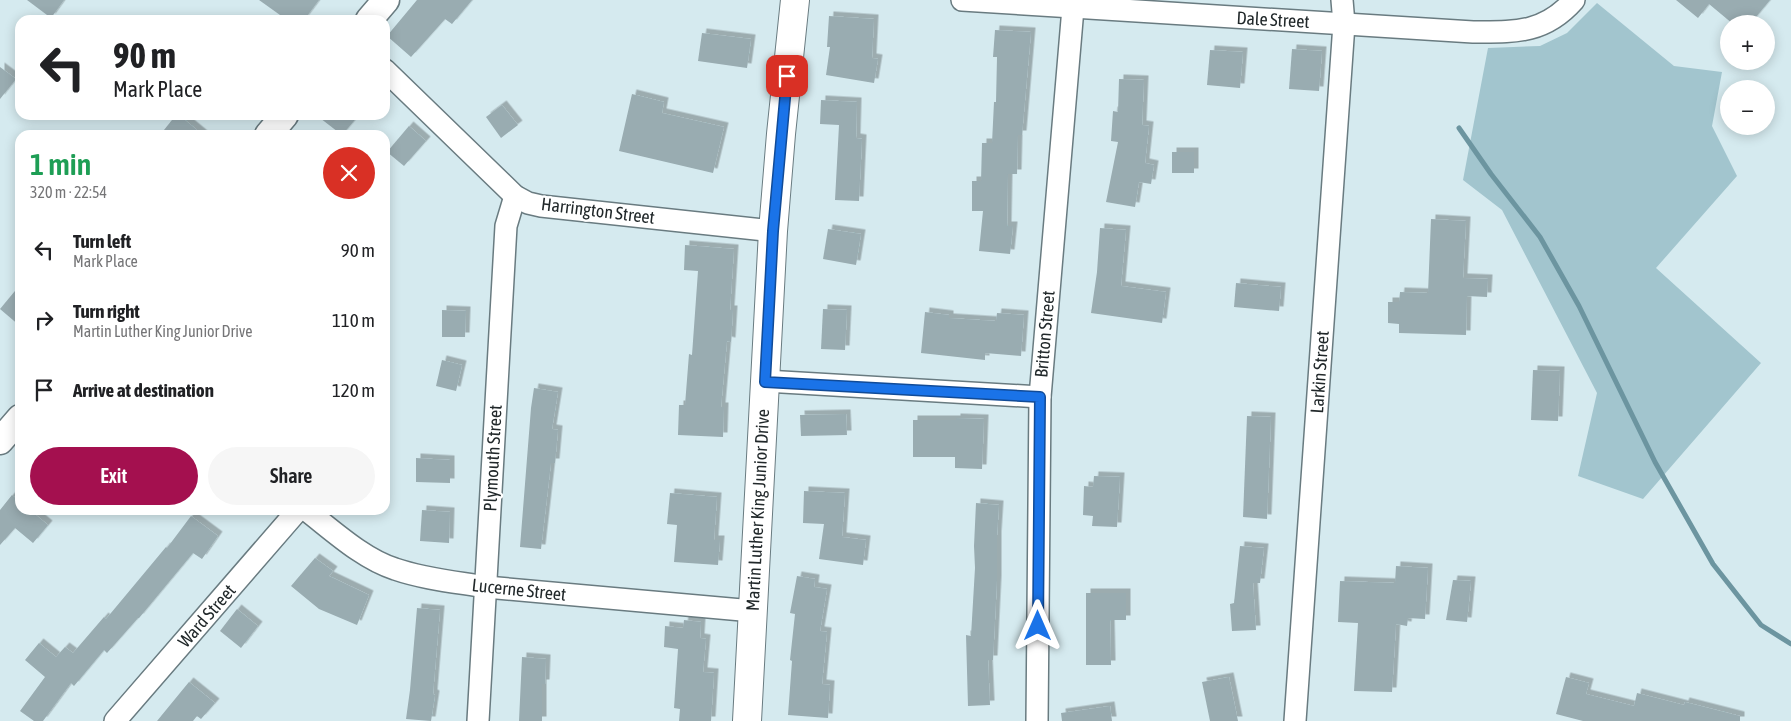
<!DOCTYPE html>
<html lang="en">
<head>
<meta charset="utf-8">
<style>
  :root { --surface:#fff; --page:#f6f6f6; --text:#202124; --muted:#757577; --accent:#a4104f }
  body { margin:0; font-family:"Asap Condensed",sans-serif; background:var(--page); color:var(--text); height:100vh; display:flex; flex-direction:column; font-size:19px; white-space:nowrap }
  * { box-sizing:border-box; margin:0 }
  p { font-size:16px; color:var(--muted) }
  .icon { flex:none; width:28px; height:28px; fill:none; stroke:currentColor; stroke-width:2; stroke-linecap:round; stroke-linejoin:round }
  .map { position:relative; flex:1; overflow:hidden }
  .sheet { position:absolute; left:15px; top:130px; width:375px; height:385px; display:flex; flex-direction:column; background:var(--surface); border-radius:15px; box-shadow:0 2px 12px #0003 }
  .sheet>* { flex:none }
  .guide { position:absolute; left:15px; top:15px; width:375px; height:105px; border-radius:15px; box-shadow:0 2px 12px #0003; background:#fff; color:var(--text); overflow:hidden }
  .buttons { position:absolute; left:1720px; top:15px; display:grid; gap:10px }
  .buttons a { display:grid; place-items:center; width:55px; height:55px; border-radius:50%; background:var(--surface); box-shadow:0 2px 12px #0003; font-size:25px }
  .pin { position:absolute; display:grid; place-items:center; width:42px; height:42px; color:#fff; margin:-21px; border-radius:10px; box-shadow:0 2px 8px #0006 }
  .me { position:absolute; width:55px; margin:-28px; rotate:0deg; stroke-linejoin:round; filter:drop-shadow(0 0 4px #0008) }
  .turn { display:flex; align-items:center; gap:18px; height:105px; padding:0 15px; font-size:22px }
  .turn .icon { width:65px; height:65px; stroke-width:2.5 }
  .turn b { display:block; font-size:35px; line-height:42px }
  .round { display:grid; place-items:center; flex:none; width:52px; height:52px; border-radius:26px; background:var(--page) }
  .overview { display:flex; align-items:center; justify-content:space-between; height:85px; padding:0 15px }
  h1 { font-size:30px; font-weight:600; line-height:38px; color:#1e9e55 }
  .action { display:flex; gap:10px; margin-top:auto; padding:10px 15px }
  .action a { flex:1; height:58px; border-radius:30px; background:var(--accent); color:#fff; font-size:20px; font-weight:600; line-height:58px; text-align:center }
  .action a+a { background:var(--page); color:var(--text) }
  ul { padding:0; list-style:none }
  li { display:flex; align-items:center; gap:15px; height:70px; padding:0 15px }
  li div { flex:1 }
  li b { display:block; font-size:19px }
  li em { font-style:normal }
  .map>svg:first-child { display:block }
  .green { fill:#a2c5ce }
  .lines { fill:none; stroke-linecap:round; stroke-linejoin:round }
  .stream { stroke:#6c95a0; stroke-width:5 }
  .building { fill:#99acb1; filter:url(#shadow) }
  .minor-casing { stroke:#697b80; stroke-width:24 }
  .tertiary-casing { stroke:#697b80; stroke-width:29 }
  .secondary-casing { stroke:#697b80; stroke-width:30 }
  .minor { stroke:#fff; stroke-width:21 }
  .tertiary { stroke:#fff; stroke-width:26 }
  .secondary { stroke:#fff; stroke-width:28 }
  .route-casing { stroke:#114b97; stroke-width:12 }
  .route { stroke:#1a73e8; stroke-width:9 }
  .labels { text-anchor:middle; stroke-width:4.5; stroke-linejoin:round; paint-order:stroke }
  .street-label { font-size:18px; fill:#21282a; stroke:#fff }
</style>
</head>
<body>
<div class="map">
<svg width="1791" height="721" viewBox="0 0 1791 721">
  <defs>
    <filter id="shadow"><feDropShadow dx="4.5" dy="-4.5" stdDeviation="0" flood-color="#0004"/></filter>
  </defs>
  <rect width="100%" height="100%" fill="#d5eaef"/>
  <polygon class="green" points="1597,3 1674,66 1722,72 1712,126 1737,176 1656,268 1761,363 1643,499 1578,476 1597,393 1502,210 1463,180 1488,48 1540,46 1567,33"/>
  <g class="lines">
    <polyline class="stream" points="1459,128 1491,174 1540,237 1579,306 1655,462 1713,564 1761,625 1791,644"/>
  </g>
  <g class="building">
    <polygon points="27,0 64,0 51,18"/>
    <polygon points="259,0 319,0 304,20 287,20"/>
    <polygon points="417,0 472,0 452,24 445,19 411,57 387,36"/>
    <polygon points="1676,0 1770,0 1750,24 1733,24 1709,4 1698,18"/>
    <polygon points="829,16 874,19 872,58 878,59 874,83 826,75 830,47 827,47"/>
    <polygon points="995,30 1031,32 1022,135 1018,135 1017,174 1008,174 1007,226 1013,226 1010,254 979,251 983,211 972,211 972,181 981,181 982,143 992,143 994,102 996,102 997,57 993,57"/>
    <polygon points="702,33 751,39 747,68 698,61"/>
    <polygon points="1292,49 1322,51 1319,91 1289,89"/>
    <polygon points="1210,50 1243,52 1240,88 1207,85"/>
    <polygon points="0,67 16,79 0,99"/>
    <polygon points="1119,79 1144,80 1142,125 1149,126 1145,163 1154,165 1151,184 1139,182 1135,207 1106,202 1118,142 1111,141 1113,111 1118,112"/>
    <polygon points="632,94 664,102 662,113 724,127 713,173 619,151"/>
    <polygon points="821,100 857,102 856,138 862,139 859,201 835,200 839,125 820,124"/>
    <polygon points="502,105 518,125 501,138 486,117"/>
    <polygon points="176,115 179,115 203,135 160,135"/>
    <polygon points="316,115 359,115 342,135"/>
    <polygon points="409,126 426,141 404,166 387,152"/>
    <rect x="1172" y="152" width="22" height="21"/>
    <polygon points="1431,219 1466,221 1463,278 1488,279 1487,297 1467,296 1466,335 1399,333 1399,324 1388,323 1388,302 1399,302 1400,292 1428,293"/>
    <polygon points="1100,228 1126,230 1121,286 1166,292 1162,323 1091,313 1097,272"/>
    <polygon points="828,229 861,234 856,265 823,259"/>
    <polygon points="685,245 734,249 730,310 733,310 731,342 727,341 721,407 724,407 723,437 678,435 679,405 685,405 689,354 692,355 698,271 684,270"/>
    <polygon points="1236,283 1281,287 1279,311 1234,307"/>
    <polygon points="20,285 20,326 0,309"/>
    <polygon points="823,309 847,310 845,350 821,349"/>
    <polygon points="442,310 466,311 465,337 442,337"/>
    <polygon points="925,312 949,315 949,318 996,321 997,313 1024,315 1021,356 985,353 985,360 921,353"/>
    <polygon points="442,360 462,365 456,391 436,386"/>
    <polygon points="1533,370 1560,371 1558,421 1531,420"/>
    <polygon points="534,388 558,392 552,429 558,430 555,463 551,463 541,549 520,547 531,408"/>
    <polygon points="846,414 847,435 801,436 800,415"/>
    <polygon points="1247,416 1271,417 1267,519 1243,517"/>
    <polygon points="956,418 984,419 982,469 955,468 955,457 913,457 913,420 956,420"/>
    <polygon points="416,458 450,460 450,483 416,482"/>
    <polygon points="1094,476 1120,477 1117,527 1092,526 1093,516 1083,515 1084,486 1093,487"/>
    <polygon points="804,491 845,493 842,537 866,540 863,565 819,559 824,524 803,523"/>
    <polygon points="670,493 717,497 714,540 720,540 718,565 674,562 677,525 667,524"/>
    <polygon points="12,495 20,502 20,510 30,510 48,525 33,543 15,528 0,545 0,510"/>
    <polygon points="976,503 999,505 997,536 997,580 993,660 988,660 990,705 968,706 966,635 971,636 975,568 974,546"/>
    <polygon points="422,510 450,512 449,543 420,541"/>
    <polygon points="191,516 218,536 202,559 193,553 139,618 138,618 107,653 104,650 74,686 71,683 43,721 34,721 20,711 45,677 25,660 39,643 56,657 65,647 73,653 104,617 106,619 166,547 167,548"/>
    <polygon points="1240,546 1264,548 1260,583 1253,583 1256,630 1232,631 1230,604 1234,603"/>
    <polygon points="315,558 333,571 329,576 369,595 357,625 319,609 291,586"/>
    <polygon points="1396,566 1428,568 1425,619 1408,618 1407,626 1396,624 1392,692 1354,691 1358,623 1338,622 1340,581 1395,583"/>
    <polygon points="797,576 815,579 814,587 827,589 820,631 827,632 822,684 830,685 828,718 788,715 792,661 790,660 795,614 790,613"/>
    <polygon points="1453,580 1471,581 1467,622 1446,620"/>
    <polygon points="1086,593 1126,593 1126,620 1110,620 1111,665 1086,665"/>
    <polygon points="417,608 440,610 433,694 435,695 431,721 406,719 410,690"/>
    <polygon points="237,609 258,626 241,648 220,631"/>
    <polygon points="684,620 701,622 700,638 706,639 703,672 714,673 711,721 679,721 680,709 674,708 678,649 664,647 665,626 683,628"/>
    <polygon points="522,657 546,659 545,684 542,684 542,721 519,721"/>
    <polygon points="1229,677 1238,721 1210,721 1202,682"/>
    <polygon points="1566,677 1589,683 1586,694 1634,706 1637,693 1684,705 1685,702 1740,716 1740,721 1583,721 1556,714"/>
    <polygon points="189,682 215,703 201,719 197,716 193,721 157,721"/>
    <polygon points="1110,706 1112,721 1062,721 1061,713"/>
  </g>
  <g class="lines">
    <g class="minor-casing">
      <g id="minor">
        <path d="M962 0 1473 32C1514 32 1544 34 1574 0"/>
        <polyline points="385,70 515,196 528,203 541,206 773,231"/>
        <polyline points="765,381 1040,397"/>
        <path d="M306 510C332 530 363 559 395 569 424 579 456 582 486 587L753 611"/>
        <polyline points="115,721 298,510"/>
        <polyline points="478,721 506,226 515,196"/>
        <polyline points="1037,721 1040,397 1073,8"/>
        <polyline points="1295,721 1344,24 1342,0"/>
      </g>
    </g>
    <g class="tertiary-casing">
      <g id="tertiary">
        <polyline points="369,20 386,0"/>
        <polyline points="268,135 285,115"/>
        <polyline points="0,441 20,418"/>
      </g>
    </g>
    <g class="secondary-casing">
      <polyline id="secondary" points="747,721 773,231 781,134 795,0"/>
    </g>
    <use href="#minor" class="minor"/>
    <use href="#tertiary" class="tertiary"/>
    <use href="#secondary" class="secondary"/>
  </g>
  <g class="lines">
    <g class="route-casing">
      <polyline id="route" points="787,76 773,231 765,382 1040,397 1038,626"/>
    </g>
    <use href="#route" class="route"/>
  </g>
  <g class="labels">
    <g class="street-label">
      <text transform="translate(1273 20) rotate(3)" y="6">Dale Street</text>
      <text transform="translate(598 211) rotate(7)" y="6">Harrington Street</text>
      <text transform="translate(1045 334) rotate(-85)" y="6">Britton Street</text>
      <text transform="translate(1320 372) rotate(-86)" y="6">Larkin Street</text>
      <text transform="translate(493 458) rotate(-87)" y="6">Plymouth Street</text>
      <text transform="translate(758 510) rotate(-87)" y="6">Martin Luther King Junior Drive</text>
      <text transform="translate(519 590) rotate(6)" y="6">Lucerne Street</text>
      <text transform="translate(207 616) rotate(-49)" y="6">Ward Street</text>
    </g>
  </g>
</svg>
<div class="buttons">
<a>+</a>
<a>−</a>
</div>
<div class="pin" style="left:787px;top:76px;background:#d93025"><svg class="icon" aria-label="arrive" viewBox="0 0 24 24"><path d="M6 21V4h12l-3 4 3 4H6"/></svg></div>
<svg class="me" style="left:1038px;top:626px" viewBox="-20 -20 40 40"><path d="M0-17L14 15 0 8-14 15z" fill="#1a73e8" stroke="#fff" stroke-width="4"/></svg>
<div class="guide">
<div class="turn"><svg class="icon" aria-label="left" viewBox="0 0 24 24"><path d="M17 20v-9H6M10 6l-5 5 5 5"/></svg><div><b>90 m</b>Mark Place</div></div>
</div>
<section class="sheet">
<div class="overview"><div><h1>1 min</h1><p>320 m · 22:54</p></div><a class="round" style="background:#d93025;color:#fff"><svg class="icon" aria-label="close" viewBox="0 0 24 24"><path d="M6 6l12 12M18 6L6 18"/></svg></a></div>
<ul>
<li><svg class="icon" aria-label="left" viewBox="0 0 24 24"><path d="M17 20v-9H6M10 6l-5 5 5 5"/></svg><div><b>Turn left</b><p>Mark Place</p></div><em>90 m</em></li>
<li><svg class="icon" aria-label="right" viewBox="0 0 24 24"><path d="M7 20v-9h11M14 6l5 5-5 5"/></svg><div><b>Turn right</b><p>Martin Luther King Junior Drive</p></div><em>110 m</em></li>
<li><svg class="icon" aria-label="arrive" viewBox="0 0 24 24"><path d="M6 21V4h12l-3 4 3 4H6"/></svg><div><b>Arrive at destination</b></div><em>120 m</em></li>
</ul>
<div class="action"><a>Exit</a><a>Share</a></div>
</section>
</div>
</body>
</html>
